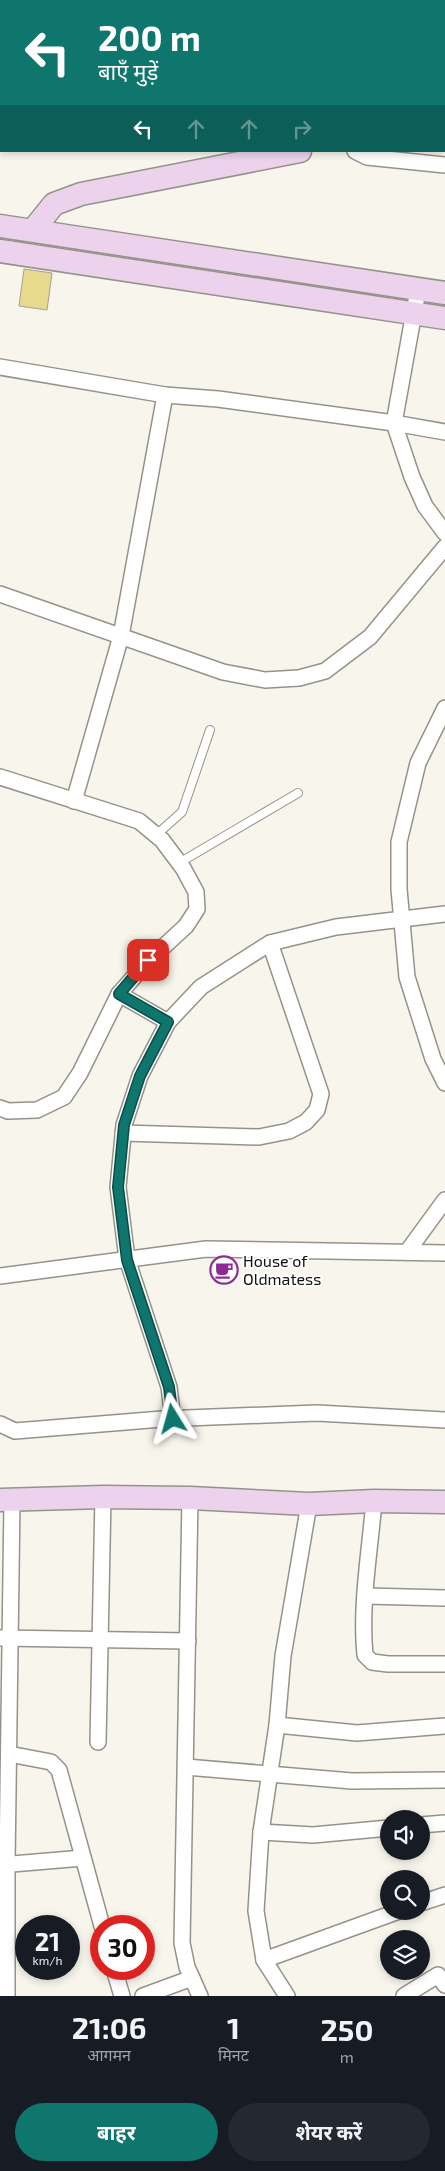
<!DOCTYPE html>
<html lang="hi">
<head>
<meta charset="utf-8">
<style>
  :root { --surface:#171b24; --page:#242831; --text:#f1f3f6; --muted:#9ea1a6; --accent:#0f766e }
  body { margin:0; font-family:"Exo 2","Noto Sans Devanagari",sans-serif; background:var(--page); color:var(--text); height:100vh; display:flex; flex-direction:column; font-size:19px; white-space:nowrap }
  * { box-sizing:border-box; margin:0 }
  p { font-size:16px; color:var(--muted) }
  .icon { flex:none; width:28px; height:28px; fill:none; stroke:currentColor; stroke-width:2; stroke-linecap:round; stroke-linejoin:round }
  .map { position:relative; height:1996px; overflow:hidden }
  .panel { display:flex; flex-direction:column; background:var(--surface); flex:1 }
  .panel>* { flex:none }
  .top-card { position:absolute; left:0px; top:0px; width:445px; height:152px; box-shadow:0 2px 8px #0003; background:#0f766e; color:#fff; overflow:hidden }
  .fabs { position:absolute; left:380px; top:1810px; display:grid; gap:10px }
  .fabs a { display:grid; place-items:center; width:50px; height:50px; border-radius:50%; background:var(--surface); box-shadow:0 2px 8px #0003; font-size:25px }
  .speed { position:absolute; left:15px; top:1915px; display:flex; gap:10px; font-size:25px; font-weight:700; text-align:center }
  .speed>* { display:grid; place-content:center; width:65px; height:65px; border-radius:50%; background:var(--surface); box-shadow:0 2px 8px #0003; line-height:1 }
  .speed small { font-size:12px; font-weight:400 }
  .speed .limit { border:8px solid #d22; background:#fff; color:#111 }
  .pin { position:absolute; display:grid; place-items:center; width:42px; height:42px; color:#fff; margin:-21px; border-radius:10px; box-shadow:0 2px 8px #0006 }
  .me { position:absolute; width:55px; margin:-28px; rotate:352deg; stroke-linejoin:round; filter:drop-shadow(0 0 4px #0008) }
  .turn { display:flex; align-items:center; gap:18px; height:105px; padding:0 15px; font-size:22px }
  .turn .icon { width:65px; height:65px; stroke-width:2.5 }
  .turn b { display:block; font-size:35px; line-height:42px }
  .lanes { display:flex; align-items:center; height:48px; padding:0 15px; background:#0003; justify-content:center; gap:25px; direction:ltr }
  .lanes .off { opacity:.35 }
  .eta { display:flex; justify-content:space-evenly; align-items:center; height:85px; text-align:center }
  .eta b { font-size:30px; font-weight:700; line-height:35px }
  .action { display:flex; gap:10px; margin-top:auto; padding:10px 15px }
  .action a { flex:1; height:58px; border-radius:30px; background:var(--accent); color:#fff; font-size:20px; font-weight:700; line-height:58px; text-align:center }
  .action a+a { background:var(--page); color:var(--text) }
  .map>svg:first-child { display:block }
  .building { fill:#e8da8c; stroke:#a2a097 }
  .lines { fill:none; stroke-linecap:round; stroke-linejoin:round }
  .lane-casing { stroke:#94938a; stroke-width:10 }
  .street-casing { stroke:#94938a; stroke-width:18 }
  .secondary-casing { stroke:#94938a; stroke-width:25 }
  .lane { stroke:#fff; stroke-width:8 }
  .street { stroke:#fff; stroke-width:15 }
  .secondary { stroke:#ecd2ed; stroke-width:22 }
  .rail { stroke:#585852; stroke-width:4; stroke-dasharray:2.5 5; stroke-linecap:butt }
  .route-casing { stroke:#0a4d48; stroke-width:12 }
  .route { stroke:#0f766e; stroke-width:9 }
  .labels { text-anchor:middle; stroke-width:4; stroke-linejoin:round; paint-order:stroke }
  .poi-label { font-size:16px; fill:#10100c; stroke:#fff; text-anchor:start }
</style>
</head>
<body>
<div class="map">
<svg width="445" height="1996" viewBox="0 0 445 1996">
  <rect width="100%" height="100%" fill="#f8f6ec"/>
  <polygon class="building" points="24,269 52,273 47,310 19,306"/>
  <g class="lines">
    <g class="lane-casing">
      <g id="lane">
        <polyline points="156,835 182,812 210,730"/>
        <polyline points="179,863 298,793"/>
      </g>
    </g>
    <g class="street-casing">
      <g id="street">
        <polyline points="355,151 367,157 445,165"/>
        <polyline points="418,290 394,423 412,477 425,506 445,533"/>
        <polyline points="0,367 165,395 218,399 394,423 445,432"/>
        <polyline points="0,594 223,672 265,680 299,678 325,671 370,637 445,547"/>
        <polyline points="445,708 418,763 399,842 399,889 407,977 433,1059 445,1083"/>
        <polyline points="0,777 139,821 162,840 183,868 196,892 197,909 186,926 148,961 119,994 80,1073 64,1097 37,1110 8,1111 0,1108"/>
        <polyline points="74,801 121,636 165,395"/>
        <polyline points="119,994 168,1022"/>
        <polyline points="123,1133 259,1137 289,1131 306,1122 317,1110 321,1094 270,943"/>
        <polyline points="407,1252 445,1200"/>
        <polyline points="0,1276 206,1249 445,1253"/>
        <polyline points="173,1419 169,1387 127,1259 118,1187 124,1125 140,1076 168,1022 201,987 270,943 336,927 445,914"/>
        <polyline points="0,1424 15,1431 162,1419 317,1413 445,1420"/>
        <polyline points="190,1498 182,1943 187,1967 200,1996"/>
        <path d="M374 1501C370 1550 360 1606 365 1655L372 1662 388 1664H445"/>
        <polyline points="366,1596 445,1598"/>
        <polyline points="1,1638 188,1641"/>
        <polyline points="277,1725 357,1733 445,1726"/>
        <polyline points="98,1742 103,1497"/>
        <polyline points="9,1754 51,1762 59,1770 102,1926"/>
        <polyline points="186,1767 352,1781 445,1780"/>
        <polyline points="421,1825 445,1823"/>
        <polyline points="261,1832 313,1835 389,1828"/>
        <polyline points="0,1865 83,1858"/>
        <polyline points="421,1903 445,1895"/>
        <polyline points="264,1960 399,1911"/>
        <polyline points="114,1969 122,1996"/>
        <polyline points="7,1996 7,1864 12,1500"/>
        <polyline points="143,1996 192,1978"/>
        <polyline points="287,1996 264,1960 256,1911 261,1832 277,1725 283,1656 309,1504"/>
        <polyline points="404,1996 438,1975 445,1985"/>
      </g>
    </g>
    <g class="secondary-casing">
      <g id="secondary">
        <polyline points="444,127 445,126"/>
        <polyline points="0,226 445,293"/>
        <polyline points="33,230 54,204 81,194 300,151"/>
        <polyline points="0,251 445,318"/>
        <polyline points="0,1500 103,1497 190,1498 309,1504 374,1501 445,1502"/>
      </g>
    </g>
    <use href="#lane" class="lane"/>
    <use href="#street" class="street"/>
    <use href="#secondary" class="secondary"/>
    <g class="rail">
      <polyline points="412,1 420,0"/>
      <polyline points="444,6 445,5"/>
      <polyline points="0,68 1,68"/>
      <polyline points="0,80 1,79"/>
    </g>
  </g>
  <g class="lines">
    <g class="route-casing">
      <polyline id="route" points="148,960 119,994 168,1022 140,1076 124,1125 118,1187 127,1260 169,1387 173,1419"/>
    </g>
    <use href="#route" class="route"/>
  </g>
  <defs>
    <g id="cafe-ring" transform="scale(1.4375)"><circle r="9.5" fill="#fff" stroke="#8e2b93" stroke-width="1.5"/><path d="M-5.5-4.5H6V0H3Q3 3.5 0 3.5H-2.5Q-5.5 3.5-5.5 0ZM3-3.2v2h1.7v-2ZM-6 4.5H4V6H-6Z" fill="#8e2b93"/></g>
  </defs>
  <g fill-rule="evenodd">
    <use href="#cafe-ring" x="224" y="1270"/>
  </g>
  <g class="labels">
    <g class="poi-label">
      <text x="243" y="1267">House of<tspan x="243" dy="18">Oldmatess</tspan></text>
    </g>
  </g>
</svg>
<div class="fabs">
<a><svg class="icon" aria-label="sound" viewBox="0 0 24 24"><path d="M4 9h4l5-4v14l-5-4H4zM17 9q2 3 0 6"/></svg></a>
<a><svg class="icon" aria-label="search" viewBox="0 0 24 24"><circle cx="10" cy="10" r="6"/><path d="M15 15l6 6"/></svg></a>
<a><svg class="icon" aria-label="layers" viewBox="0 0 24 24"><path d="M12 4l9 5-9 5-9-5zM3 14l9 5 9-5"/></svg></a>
</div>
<div class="speed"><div>21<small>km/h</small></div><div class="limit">30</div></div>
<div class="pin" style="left:148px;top:960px;background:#d93025"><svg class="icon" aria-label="arrive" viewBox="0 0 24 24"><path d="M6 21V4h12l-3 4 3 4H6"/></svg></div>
<svg class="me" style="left:173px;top:1419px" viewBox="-20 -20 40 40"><path d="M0-17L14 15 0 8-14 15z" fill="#0f766e" stroke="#fff" stroke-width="4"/></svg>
<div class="top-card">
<div class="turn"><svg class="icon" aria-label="left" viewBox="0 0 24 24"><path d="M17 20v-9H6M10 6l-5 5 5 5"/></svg><div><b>200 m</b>बाएँ मुड़ें</div></div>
<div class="lanes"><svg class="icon" aria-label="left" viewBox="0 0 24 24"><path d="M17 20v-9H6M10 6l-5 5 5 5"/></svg><svg class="icon off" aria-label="ahead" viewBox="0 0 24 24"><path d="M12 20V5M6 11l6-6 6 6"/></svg><svg class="icon off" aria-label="ahead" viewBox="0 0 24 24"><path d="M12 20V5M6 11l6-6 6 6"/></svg><svg class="icon off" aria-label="right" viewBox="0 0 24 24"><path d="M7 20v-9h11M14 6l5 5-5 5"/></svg></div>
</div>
</div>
<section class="panel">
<div class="eta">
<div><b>21:06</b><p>आगमन</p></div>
<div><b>1</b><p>मिनट</p></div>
<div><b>250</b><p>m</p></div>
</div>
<div class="action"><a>बाहर</a><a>शेयर करें</a></div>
</section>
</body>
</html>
